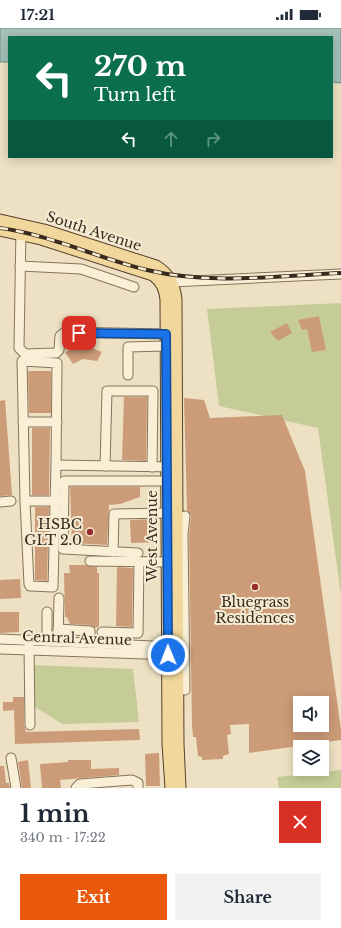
<!DOCTYPE html>
<html lang="en">
<head>
<meta charset="utf-8">
<style>
  :root { --surface:#fff; --page:#f2f2f3; --text:#1f2937; --muted:#747a83; --accent:#ea580c }
  body { margin:0; font-family:"Libre Baskerville",serif; background:var(--page); color:var(--text); height:100vh; display:flex; flex-direction:column; font-size:15px; white-space:nowrap }
  * { box-sizing:border-box; margin:0 }
  p { font-size:13px; color:var(--muted) }
  .icon { flex:none; width:22px; height:22px; fill:none; stroke:currentColor; stroke-width:2; stroke-linecap:round; stroke-linejoin:round }
  .map { position:relative; height:760px; overflow:hidden }
  .panel { display:flex; flex-direction:column; background:var(--surface); flex:1 }
  .panel>* { flex:none }
  .hud { position:absolute; left:8px; top:8px; width:325px; height:122px; border-radius:0px; box-shadow:0 2px 10px #0003; background:#0b6e4f; color:#fff; overflow:hidden }
  .tools { position:absolute; left:293px; top:668px; display:grid; gap:8px }
  .tools a { display:grid; place-items:center; width:36px; height:36px; border-radius:0px; background:var(--surface); box-shadow:0 2px 10px #0003; font-size:20px }
  .pin { position:absolute; display:grid; place-items:center; width:34px; height:34px; color:#fff; margin:-17px; border-radius:8px; box-shadow:0 2px 6px #0006 }
  .me { position:absolute; width:44px; margin:-22px; rotate:359deg; stroke-linejoin:round; filter:drop-shadow(0 0 3px #0008) }
  .turn { display:flex; align-items:center; gap:14px; height:84px; padding:0 20px; font-size:18px }
  .turn .icon { width:52px; height:52px; stroke-width:2.5 }
  .turn b { display:block; font-size:28px; line-height:34px }
  .lanes { display:flex; align-items:center; height:38px; padding:0 20px; background:#0003; justify-content:center; gap:20px; direction:ltr }
  .lanes .off { opacity:.35 }
  .round { display:grid; place-items:center; flex:none; width:42px; height:42px; border-radius:0px; background:var(--page) }
  .summary { display:flex; align-items:center; justify-content:space-between; height:68px; padding:0 20px }
  h1 { font-size:24px; font-weight:800; line-height:30px }
  .primary-button { display:flex; gap:8px; margin-top:auto; padding:8px 20px }
  .primary-button a { flex:1; height:46px; border-radius:0px; background:var(--accent); color:#fff; font-size:16px; font-weight:800; line-height:46px; text-align:center }
  .primary-button a+a { background:var(--page); color:var(--text) }
  .status { display:flex; justify-content:space-between; align-items:center; height:28px; padding:0 20px; background:var(--surface); direction:ltr }
  .status svg { height:11px; fill:currentColor }
  .map>svg:first-child { display:block }
  .green { fill:#c6cc97 }
  .water { fill:#a5c1b9; stroke:#6c8f87 }
  .building { fill:#cc9c79; fill-rule:evenodd }
  .lines { fill:none; stroke-linecap:round; stroke-linejoin:round }
  .minor-casing { stroke:#88735a; stroke-width:11 }
  .major-casing { stroke:#56412e; stroke-width:13 }
  .minor { stroke:#f9efd6; stroke-width:9 }
  .major { stroke:#f1d79b; stroke-width:11 }
  .rail-casing { stroke:#382b1e; stroke-width:4 }
  .rail { stroke:#f5ecd3; stroke-width:2.5; stroke-dasharray:8; stroke-linecap:butt }
  .route-casing { stroke:#114b97; stroke-width:10 }
  .route { stroke:#1a73e8; stroke-width:7 }
  .poi-dot { fill:#972a2a; stroke:#f5ecd3; stroke-width:1.5 }
  .labels { text-anchor:middle; stroke-width:4; stroke-linejoin:round; paint-order:stroke }
  .street-label { font-size:14px; fill:#382b1e; stroke:#f5ecd3 }
  .poi-label { font-size:14px; fill:#382b1e; stroke:#f5ecd3; text-anchor:end }
</style>
</head>
<body>
<div class="status"><b>17:21</b><svg viewBox="0 0 49 12"><path d="M0 12V9h3v3zM5 12V6h3v6zM10 12V3h3v9zM15 12V0h3v12zM26 1h20v11H26zM47 4h2v5h-2z"/></svg></div>
<div class="map">
<svg width="341" height="760" viewBox="0 0 341 760">
  <rect width="100%" height="100%" fill="#eee1c3"/>
  <g class="green">
    <polygon points="341,275 341,568 318,400 219,378 207,281"/>
    <polygon points="32,637 133,641 139,694 62,696 35,679"/>
    <polygon points="341,742 341,760 279,760 277,749"/>
  </g>
  <polygon class="water" points="0,0 341,0 341,55 332,54 332,9 9,9 9,34 0,34"/>
  <g class="building">
    <polygon points="319,288 326,322 312,324 307,301 302,302 298,292"/>
    <polygon points="287,295 292,305 278,313 270,304"/>
    <polygon points="84,317 102,324 97,333 83,331 73,336 65,324"/>
    <polygon points="28,343 51,343 51,385 29,385"/>
    <polygon points="124,369 147,369 146,433 122,432"/>
    <path d="M184 370 204 372 210 390 282 387 305 443 341 701V712L249 725V696L230 697 231 706 227 707 229 726 223 728V731L202 732V729L198 728 196 709H193L192 697 189 506 191 488 187 482ZM300 675H322V697H300Z"/>
    <polygon points="5,372 12,467 0,468 0,373"/>
    <polygon points="32,400 50,400 49,467 32,467"/>
    <polygon points="70,459 140,459 140,469 120,476 109,477 107,517 72,515"/>
    <polygon points="35,479 49,479 47,553 35,552"/>
    <polygon points="155,491 155,514 131,515 130,492"/>
    <polygon points="69,537 86,537 97,539 97,545 99,545 99,598 95,600 90,597 70,596 67,589 65,589 64,545 70,545"/>
    <polygon points="117,539 133,540 132,599 116,598"/>
    <polygon points="20,551 21,570 0,571 0,552"/>
    <polygon points="0,584 19,584 19,604 0,605"/>
    <polygon points="13,669 24,669 24,697 26,704 139,701 140,712 15,716 14,682 3,683 3,674 13,674"/>
    <polygon points="159,725 160,758 146,758 145,726"/>
    <polygon points="28,732 31,760 22,760 18,734"/>
    <polygon points="68,732 91,732 91,741 119,740 119,747 60,752 61,760 42,760 40,736 68,734"/>
    <polygon points="0,738 4,738 6,755 9,755 10,760 0,760"/>
  </g>
  <g class="lines">
    <g class="minor-casing">
      <g id="minor">
        <polyline points="21,200 19,320 25,326 56,325 59,322 60,308 65,304 166,306"/>
        <polyline points="20,238 81,241 134,259"/>
        <polyline points="172,254 341,246"/>
        <polyline points="128,347 128,319 166,318"/>
        <polyline points="23,394 57,394"/>
        <polyline points="105,438 107,363 153,363 152,439"/>
        <polyline points="25,473 29,556 30,558 53,559 56,437 174,439"/>
        <polyline points="56,473 25,473 22,333 57,335 56,437"/>
        <polyline points="0,474 11,473"/>
        <polyline points="113,524 114,486 167,485"/>
        <polyline points="138,525 63,521 64,453 167,453"/>
        <polyline points="90,533 167,534"/>
        <polyline points="47,584 47,613"/>
        <polyline points="58,601 90,603 90,615"/>
        <polyline points="102,604 138,605 139,534"/>
        <polyline points="0,611 174,619"/>
        <polyline points="58,614 59,570"/>
        <polyline points="29,617 30,697"/>
        <polyline points="0,621 174,627"/>
        <polyline points="185,662 183,506 185,488"/>
        <polyline points="11,730 16,760"/>
        <polyline points="76,760 80,756 132,752 138,755 138,760"/>
      </g>
    </g>
    <g class="major-casing">
      <g id="major">
        <path d="M0 192 44 202 156 238C169 246 174 256 176 271L178 716 180 760"/>
        <path d="M0 202 41 211 153 247C162 254 165 261 166 272L168 716 171 760"/>
      </g>
    </g>
    <use href="#minor" class="minor"/>
    <use href="#major" class="major"/>
    <g class="rail-casing">
      <path id="rail" d="M0 200C51 207 97 230 147 242 210 257 277 248 341 245"/>
    </g>
    <use href="#rail" class="rail"/>
  </g>
  <g class="lines">
    <g class="route-casing">
      <polyline id="route" points="79,305 166,306 168,627"/>
    </g>
    <use href="#route" class="route"/>
  </g>
  <g class="poi-dot">
    <circle cx="90" cy="504" r="4"/>
    <circle cx="255" cy="559" r="4"/>
  </g>
  <g class="labels">
    <g class="street-label">
      <text transform="translate(94 203) rotate(18)" y="5">South Avenue</text>
      <text transform="translate(152 508) rotate(-90)" y="5">West Avenue</text>
      <text transform="translate(77 610) rotate(2)" y="5">Central Avenue</text>
    </g>
    <g class="poi-label">
      <text x="82" y="501">HSBC<tspan x="82" dy="16">GLT 2.0</tspan></text>
      <text x="255" y="579" text-anchor="middle">Bluegrass<tspan x="255" dy="16">Residences</tspan></text>
    </g>
  </g>
</svg>
<div class="tools">
<a><svg class="icon" aria-label="sound" viewBox="0 0 24 24"><path d="M4 9h4l5-4v14l-5-4H4zM17 9q2 3 0 6"/></svg></a>
<a><svg class="icon" aria-label="layers" viewBox="0 0 24 24"><path d="M12 4l9 5-9 5-9-5zM3 14l9 5 9-5"/></svg></a>
</div>
<div class="pin" style="left:79px;top:305px;background:#d93025"><svg class="icon" aria-label="arrive" viewBox="0 0 24 24"><path d="M6 21V4h12l-3 4 3 4H6"/></svg></div>
<svg class="me" style="left:168px;top:627px" viewBox="-20 -20 40 40"><circle r="17" fill="#1a73e8" stroke="#fff" stroke-width="3"/><path d="M0-11L8 9 0 5-8 9z" fill="#fff"/></svg>
<div class="hud">
<div class="turn"><svg class="icon" aria-label="left" viewBox="0 0 24 24"><path d="M17 20v-9H6M10 6l-5 5 5 5"/></svg><div><b>270 m</b>Turn left</div></div>
<div class="lanes"><svg class="icon" aria-label="left" viewBox="0 0 24 24"><path d="M17 20v-9H6M10 6l-5 5 5 5"/></svg><svg class="icon off" aria-label="ahead" viewBox="0 0 24 24"><path d="M12 20V5M6 11l6-6 6 6"/></svg><svg class="icon off" aria-label="right" viewBox="0 0 24 24"><path d="M7 20v-9h11M14 6l5 5-5 5"/></svg></div>
</div>
</div>
<section class="panel">
<div class="summary"><div><h1>1 min</h1><p>340 m · 17:22</p></div><a class="round" style="background:#d93025;color:#fff"><svg class="icon" aria-label="close" viewBox="0 0 24 24"><path d="M6 6l12 12M18 6L6 18"/></svg></a></div>
<div class="primary-button"><a>Exit</a><a>Share</a></div>
</section>
</body>
</html>
